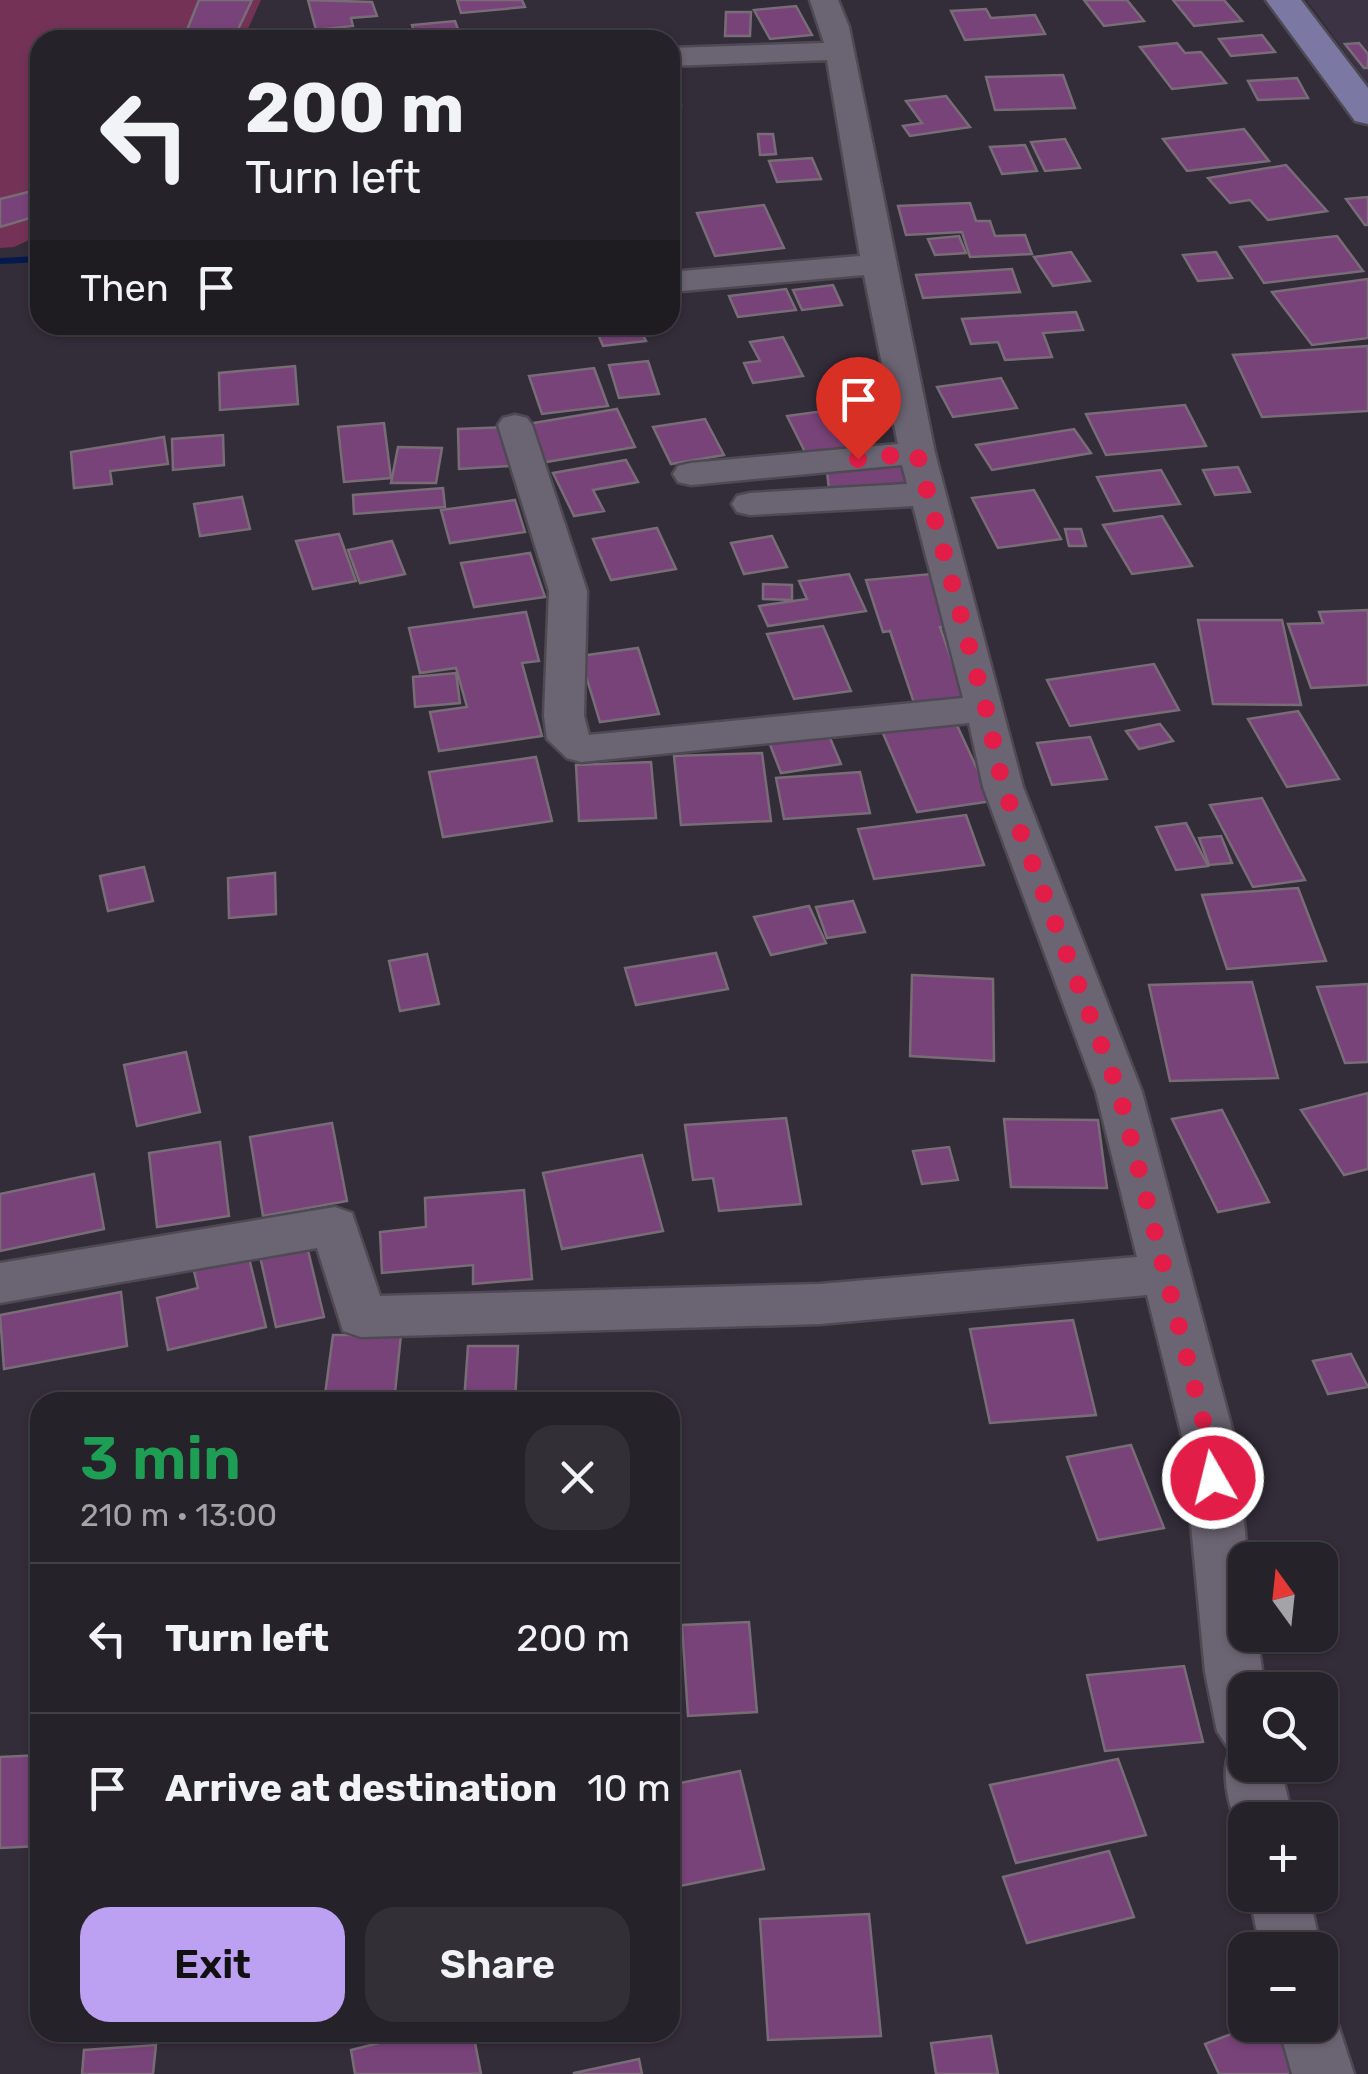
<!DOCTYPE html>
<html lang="en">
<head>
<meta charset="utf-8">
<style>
  :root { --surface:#26222a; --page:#322f36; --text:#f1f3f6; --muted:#a4a4a8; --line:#423f47; --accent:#bca0f2 }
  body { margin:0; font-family:Rubik,sans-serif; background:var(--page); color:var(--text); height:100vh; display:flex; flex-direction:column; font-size:38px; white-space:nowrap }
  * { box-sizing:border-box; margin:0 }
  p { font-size:32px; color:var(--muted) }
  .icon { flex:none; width:55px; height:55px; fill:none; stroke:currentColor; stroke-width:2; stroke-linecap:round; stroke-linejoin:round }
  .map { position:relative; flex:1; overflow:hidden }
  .drawer { position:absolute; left:30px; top:1392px; width:650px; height:650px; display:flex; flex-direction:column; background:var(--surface); border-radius:30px; box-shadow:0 2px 8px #0004,0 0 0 2px var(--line) }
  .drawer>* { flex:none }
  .banner { position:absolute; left:30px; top:30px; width:650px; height:305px; border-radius:30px; box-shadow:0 2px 8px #0004,0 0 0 2px var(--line); background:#26222a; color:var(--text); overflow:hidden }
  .needle { width:65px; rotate:345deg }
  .controls { position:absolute; left:1228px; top:1542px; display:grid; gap:20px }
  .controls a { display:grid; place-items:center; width:110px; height:110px; border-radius:20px; background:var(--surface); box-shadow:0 2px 8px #0004,0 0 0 2px var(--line); font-size:50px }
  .pin { position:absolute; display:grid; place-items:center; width:85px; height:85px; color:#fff; margin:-102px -42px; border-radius:50% 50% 50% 0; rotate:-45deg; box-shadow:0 0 10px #0007 }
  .pin .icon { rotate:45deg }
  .me { position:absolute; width:110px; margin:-55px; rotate:352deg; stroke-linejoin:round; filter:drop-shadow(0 0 8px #0008) }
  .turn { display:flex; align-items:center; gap:35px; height:210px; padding:0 50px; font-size:45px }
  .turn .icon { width:130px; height:130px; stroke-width:2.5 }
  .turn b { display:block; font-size:70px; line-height:85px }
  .then { display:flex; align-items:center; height:95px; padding:0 50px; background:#0003; gap:20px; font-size:38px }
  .round { display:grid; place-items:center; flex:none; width:105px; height:105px; border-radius:30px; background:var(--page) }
  .headline { display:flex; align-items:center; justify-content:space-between; height:170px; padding:0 50px }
  h1 { font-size:60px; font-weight:600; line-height:75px; color:#1e9e55 }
  .primary-button { display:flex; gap:20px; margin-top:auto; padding:20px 50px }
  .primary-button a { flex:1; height:115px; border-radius:30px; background:var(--accent); color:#111; font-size:40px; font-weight:600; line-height:115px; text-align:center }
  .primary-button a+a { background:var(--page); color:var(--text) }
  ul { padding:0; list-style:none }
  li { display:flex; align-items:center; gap:30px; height:150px; padding:0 50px; border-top:2px solid var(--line) }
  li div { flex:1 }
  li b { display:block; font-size:38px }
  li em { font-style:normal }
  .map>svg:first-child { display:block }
  .built { fill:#3c3445 }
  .green { fill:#743356 }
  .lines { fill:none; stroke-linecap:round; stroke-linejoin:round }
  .stream { fill:#031a4f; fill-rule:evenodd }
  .building { fill:#784378; stroke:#786c77; stroke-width:2.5 }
  .street-casing { stroke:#4e4a53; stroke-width:5 }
  .primary-casing { stroke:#4e4a53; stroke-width:5 }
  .street { fill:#6b6573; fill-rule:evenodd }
  .primary { fill:#7b78a4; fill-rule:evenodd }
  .route { stroke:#e11d48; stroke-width:18; stroke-dasharray:0 32.4 }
</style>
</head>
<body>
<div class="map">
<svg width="1368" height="2074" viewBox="0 0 1368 2074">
  <rect width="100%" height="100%" fill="#322d38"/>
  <polygon class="built" points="1307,0 1368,0 1368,83"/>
  <polygon class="green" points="0,0 261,0 243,40 40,40 40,235 14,247 0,248"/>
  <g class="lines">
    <polygon class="stream" points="40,256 40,262 0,264 0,258"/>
  </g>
  <g class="building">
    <polygon points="199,0 252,0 233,40 183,40"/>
    <polygon points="308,0 372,2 377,16 351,18 353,26 316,30"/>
    <polygon points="457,0 522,0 525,7 461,13"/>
    <polygon points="1084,0 1127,0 1144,21 1104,26"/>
    <polygon points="1173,0 1224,0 1242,21 1194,26"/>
    <polygon points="796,6 812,35 770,39 754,10"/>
    <polygon points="986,9 991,18 1035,15 1045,34 965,40 951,11"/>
    <polygon points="726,12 751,12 750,36 725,36"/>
    <polygon points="455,21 462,40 416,40 412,25"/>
    <polygon points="1262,35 1275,52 1231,56 1219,39"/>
    <polygon points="1177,43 1185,53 1201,52 1226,83 1172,89 1140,47"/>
    <polygon points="1359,43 1368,54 1368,68 1364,68 1345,44"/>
    <polygon points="670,70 679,70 681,106 670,107"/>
    <polygon points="1063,75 1075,108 995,110 986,77"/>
    <polygon points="1297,78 1308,98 1258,100 1248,81"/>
    <polygon points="946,96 970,127 910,136 903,126 922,123 906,101"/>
    <polygon points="1244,129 1269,161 1187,171 1163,139"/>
    <polygon points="758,134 773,134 776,154 760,155"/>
    <polygon points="1065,139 1080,168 1045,171 1031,142"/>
    <polygon points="1025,145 1037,171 1002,174 990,147"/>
    <polygon points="812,158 821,179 777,182 769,161"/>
    <polygon points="1286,165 1327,211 1268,220 1250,200 1230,203 1208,178"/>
    <polygon points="40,189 40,215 0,227 0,199"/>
    <polygon points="1368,197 1368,225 1365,225 1346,199"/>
    <polygon points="970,203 976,221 990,221 995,236 1025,235 1032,254 970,257 962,232 906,235 898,206"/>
    <polygon points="764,205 784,248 715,256 697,213"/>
    <polygon points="959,236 966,253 935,255 928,239"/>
    <polygon points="1337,236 1363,271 1264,283 1240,247"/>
    <polygon points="1071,252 1090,281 1053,286 1034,257"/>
    <polygon points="1216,252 1232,278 1198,281 1183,255"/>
    <polygon points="1012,269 1020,292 923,298 916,275"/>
    <polygon points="1368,279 1368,338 1312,345 1272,292"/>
    <polygon points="833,285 842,305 802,310 793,290"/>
    <polygon points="786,289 796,310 738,317 729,296"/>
    <polygon points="1076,312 1083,330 1043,333 1052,357 1005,360 998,342 971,344 962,319"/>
    <polygon points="594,325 638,325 646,341 603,346"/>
    <polygon points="783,337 803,376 753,383 744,363 760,361 750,342"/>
    <polygon points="1368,346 1368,411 1262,417 1233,355"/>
    <polygon points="648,361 659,394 619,398 609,365"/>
    <polygon points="295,366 298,404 220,410 219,373"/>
    <polygon points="594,368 608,406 542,414 529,376"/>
    <polygon points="1001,378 1017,408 953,417 937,387"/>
    <polygon points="1185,405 1206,446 1106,455 1086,414"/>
    <polygon points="617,409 635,447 546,462 528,424"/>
    <polygon points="838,409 860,453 809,460 787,416"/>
    <polygon points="705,419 724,455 671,464 653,427"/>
    <polygon points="384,423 391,478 344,482 338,427"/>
    <polygon points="508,427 510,466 459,469 458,429"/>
    <polygon points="1074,429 1091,453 992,470 976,445"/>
    <polygon points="223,435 224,465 173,470 172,439"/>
    <polygon points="164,437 168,464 110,471 112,484 74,488 71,452"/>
    <polygon points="398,447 442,448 436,483 391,483"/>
    <polygon points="626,460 638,482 593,490 604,511 574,516 553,473"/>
    <polygon points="912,462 916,487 829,489 826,464"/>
    <polygon points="1238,467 1250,492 1215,495 1203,470"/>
    <polygon points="1161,470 1180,504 1114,511 1097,477"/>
    <polygon points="443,488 445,507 354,514 353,495"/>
    <polygon points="1034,490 1061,539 998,548 972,498"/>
    <polygon points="242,497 250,529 200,536 194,504"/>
    <polygon points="515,500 525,532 450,543 441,510"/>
    <polygon points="1162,516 1192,566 1132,574 1103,525"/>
    <polygon points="657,528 676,569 611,580 593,539"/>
    <polygon points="1065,529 1081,529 1086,546 1069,546"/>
    <polygon points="339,534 356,581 313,589 296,541"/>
    <polygon points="772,536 787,567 744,574 731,543"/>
    <polygon points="392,541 405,574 360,583 348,550"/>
    <polygon points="530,553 545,597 474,607 461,563"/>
    <polygon points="942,573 961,625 940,627 966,701 915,706 890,631 883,632 866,580"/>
    <polygon points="849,574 866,611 768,626 759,606 807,599 799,581"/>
    <polygon points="763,584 792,585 792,600 763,599"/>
    <polygon points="1368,610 1368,685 1311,688 1288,624 1323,623 1319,612"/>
    <polygon points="526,612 539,661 522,663 542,736 439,751 430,712 467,707 456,668 420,673 409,628"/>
    <polygon points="1198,620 1282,620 1301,705 1213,704"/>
    <polygon points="823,626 851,691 794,699 767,634"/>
    <polygon points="638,648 659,714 600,722 580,656"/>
    <polygon points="1154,664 1179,710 1070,726 1047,680"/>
    <polygon points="456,673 460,703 415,707 413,677"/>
    <polygon points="1298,711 1339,779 1287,787 1248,719"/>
    <polygon points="955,721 992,801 917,812 882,731"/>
    <polygon points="1160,724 1173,741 1139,749 1126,731"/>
    <polygon points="828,733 841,764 781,773 769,742"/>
    <polygon points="1090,737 1107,779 1052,785 1037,743"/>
    <polygon points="762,753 771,821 681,825 674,756"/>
    <polygon points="536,757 552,821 443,837 429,772"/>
    <polygon points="651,762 656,818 579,821 576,765"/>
    <polygon points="860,772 870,813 784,819 776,778"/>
    <polygon points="1262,798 1305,880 1253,887 1210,805"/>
    <polygon points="966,815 984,865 874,879 858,829"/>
    <polygon points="1186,823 1208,866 1176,870 1156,827"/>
    <polygon points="1221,836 1232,863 1209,865 1199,838"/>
    <polygon points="144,867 153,901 108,911 100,876"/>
    <polygon points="275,873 276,914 229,918 228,878"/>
    <polygon points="1298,888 1326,961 1227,969 1202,895"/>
    <polygon points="853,901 865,932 827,938 816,907"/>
    <polygon points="809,906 826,943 771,955 754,917"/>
    <polygon points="716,953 728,989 636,1005 625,968"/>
    <polygon points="427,954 439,1004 400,1011 389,961"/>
    <polygon points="912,975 993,979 994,1061 910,1056"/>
    <polygon points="1252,982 1278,1078 1170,1081 1149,985"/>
    <polygon points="1368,984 1368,1062 1345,1063 1317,987"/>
    <polygon points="186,1052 200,1112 137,1126 124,1065"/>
    <polygon points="1368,1093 1368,1169 1344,1175 1301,1110"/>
    <polygon points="1222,1110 1269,1202 1218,1212 1172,1119"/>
    <polygon points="786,1118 801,1204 719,1211 713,1178 693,1180 685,1125"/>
    <polygon points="1004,1119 1098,1120 1107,1188 1011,1187"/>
    <polygon points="332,1123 347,1201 263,1216 250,1137"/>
    <polygon points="220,1142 229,1216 157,1227 149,1153"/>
    <polygon points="949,1147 958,1180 922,1184 913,1151"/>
    <polygon points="642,1155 663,1231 562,1249 543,1173"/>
    <polygon points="94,1174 104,1229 0,1251 0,1194"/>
    <polygon points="524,1190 532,1279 473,1284 473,1265 382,1273 380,1232 426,1227 425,1198"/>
    <polygon points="306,1242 324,1317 276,1327 259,1252"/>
    <polygon points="248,1254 266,1327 168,1350 157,1298 198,1288 193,1267"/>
    <polygon points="121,1292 127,1346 4,1369 0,1315"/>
    <polygon points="1073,1320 1096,1415 990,1423 970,1329"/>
    <polygon points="333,1335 401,1335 394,1402 324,1402"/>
    <polygon points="468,1346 518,1346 515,1402 464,1402"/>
    <polygon points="1351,1354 1368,1387 1328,1394 1313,1361"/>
    <polygon points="1131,1445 1164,1528 1098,1540 1067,1457"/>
    <polygon points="749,1622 757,1712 688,1716 682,1625"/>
    <polygon points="1184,1666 1203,1742 1105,1751 1087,1675"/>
    <polygon points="40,1755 40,1846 0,1848 0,1757"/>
    <polygon points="1118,1759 1146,1835 1016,1863 990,1785"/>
    <polygon points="740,1771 764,1869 670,1888 670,1785"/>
    <polygon points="1109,1851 1134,1917 1027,1943 1003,1877"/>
    <polygon points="869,1914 881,2036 768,2040 760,1919"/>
    <polygon points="1255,2025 1273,2025 1297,2074 1219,2074 1205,2044"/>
    <polygon points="423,2032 473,2032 481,2074 355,2074 351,2050"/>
    <polygon points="991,2036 998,2074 936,2074 931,2043"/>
    <polygon points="156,2045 153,2074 82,2074 84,2050"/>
    <polygon points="639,2059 642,2074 574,2074 574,2073"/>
  </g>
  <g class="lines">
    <g class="street-casing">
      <g id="street">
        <path d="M810 0H838L849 27 935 453 1023 787 1142 1092 1235 1440 1248 1560H1245V1635H1257L1265 1690H1245V1765H1280L1293 1820H1245V1840C1231 1818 1219 1776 1230 1751L1217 1731 1205 1672 1183 1440 1147 1295 820 1324 361 1337 343 1331 317 1248 0 1303V1263L335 1207 352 1213 380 1296 820 1284 1137 1257 1096 1092 983 787 969 723 581 762 567 758 547 739 544 716 549 591 498 425 503 418 515 415 527 418 532 425 587 591 584 716 589 735 963 698 913 506 750 515 737 512 732 504 737 496 750 493 907 484 902 465 691 485 678 482 673 474 678 466 691 463 898 444 864 275 670 292V272L860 256 827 60 670 66V48L824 43Z"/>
        <polygon points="1249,1895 1309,1895 1321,1950 1320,1952 1261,1950"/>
        <polygon points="1320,1999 1331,2003 1354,2074 1292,2074 1278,2025 1320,2025"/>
      </g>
    </g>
    <g class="primary-casing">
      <polygon id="primary" points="1266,0 1301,0 1368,88 1368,124 1355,121"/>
    </g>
    <use href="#street" class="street"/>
    <use href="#primary" class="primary"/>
  </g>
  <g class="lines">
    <polyline class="route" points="858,459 917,453 986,709 1003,786 1119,1092 1208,1440 1213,1478"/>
  </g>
</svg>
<div class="controls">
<a><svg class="needle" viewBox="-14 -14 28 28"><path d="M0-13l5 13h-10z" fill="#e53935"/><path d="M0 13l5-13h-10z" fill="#a4a4a8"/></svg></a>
<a><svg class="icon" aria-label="search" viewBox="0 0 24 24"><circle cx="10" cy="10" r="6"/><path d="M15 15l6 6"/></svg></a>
<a>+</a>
<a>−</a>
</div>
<div class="pin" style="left:858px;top:459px;background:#d93025"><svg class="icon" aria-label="arrive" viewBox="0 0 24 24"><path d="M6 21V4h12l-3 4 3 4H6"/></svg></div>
<svg class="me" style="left:1213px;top:1478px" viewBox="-20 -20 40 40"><circle r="17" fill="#e11d48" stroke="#fff" stroke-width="3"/><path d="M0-11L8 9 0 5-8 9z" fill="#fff"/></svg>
<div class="banner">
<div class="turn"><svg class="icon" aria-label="left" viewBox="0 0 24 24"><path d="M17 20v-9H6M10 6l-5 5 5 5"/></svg><div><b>200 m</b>Turn left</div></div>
<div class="then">Then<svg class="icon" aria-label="arrive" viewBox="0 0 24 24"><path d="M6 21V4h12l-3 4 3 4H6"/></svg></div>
</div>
<section class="drawer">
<div class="headline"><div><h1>3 min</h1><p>210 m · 13:00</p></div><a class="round"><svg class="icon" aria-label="close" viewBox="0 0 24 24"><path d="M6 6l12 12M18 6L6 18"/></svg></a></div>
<ul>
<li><svg class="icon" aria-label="left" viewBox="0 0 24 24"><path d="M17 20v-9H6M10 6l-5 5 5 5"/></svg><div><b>Turn left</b></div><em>200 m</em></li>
<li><svg class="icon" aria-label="arrive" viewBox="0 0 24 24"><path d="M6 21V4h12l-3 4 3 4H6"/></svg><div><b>Arrive at destination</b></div><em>10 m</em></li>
</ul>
<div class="primary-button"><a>Exit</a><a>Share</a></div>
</section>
</div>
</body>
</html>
